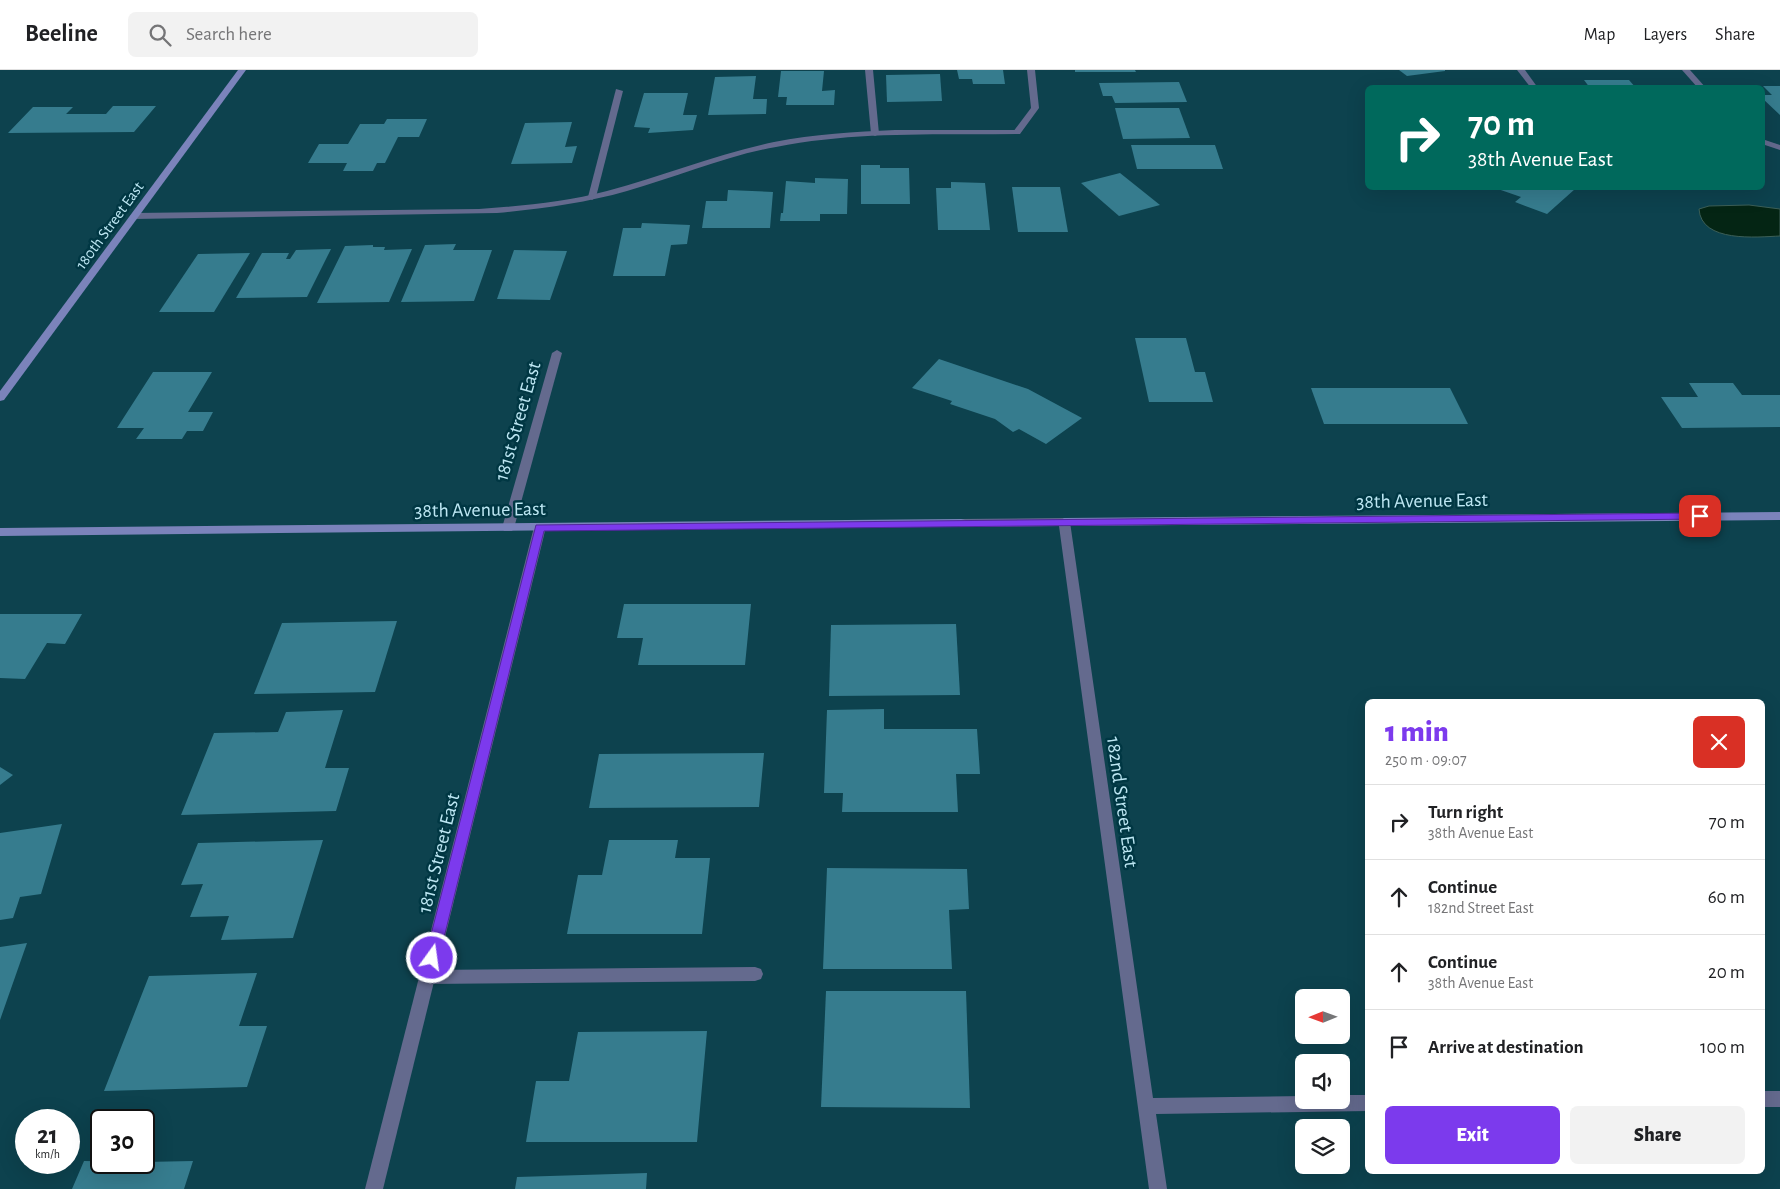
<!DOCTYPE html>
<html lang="en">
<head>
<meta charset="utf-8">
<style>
  :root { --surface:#fff; --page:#f2f2f2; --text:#202124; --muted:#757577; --line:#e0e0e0; --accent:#7c3aed }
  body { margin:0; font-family:"Alegreya Sans",sans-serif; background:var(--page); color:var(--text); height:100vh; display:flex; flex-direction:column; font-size:19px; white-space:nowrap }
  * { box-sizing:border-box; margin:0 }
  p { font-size:16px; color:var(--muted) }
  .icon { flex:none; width:28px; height:28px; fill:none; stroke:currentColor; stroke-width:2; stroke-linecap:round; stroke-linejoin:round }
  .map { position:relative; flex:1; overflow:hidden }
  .sheet { position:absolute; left:1365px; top:629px; width:400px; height:475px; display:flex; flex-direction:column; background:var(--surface); border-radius:8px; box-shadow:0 5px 20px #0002 }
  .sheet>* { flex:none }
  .guide { position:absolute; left:1365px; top:15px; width:400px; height:105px; border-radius:8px; box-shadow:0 5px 20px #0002; background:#00695c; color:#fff; overflow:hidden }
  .needle { width:32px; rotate:269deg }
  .buttons { position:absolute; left:1295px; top:919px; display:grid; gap:10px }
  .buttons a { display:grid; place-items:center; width:55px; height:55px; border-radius:8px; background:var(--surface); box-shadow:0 5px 20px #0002; font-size:25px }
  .speed { position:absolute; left:15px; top:1039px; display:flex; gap:10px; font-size:25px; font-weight:700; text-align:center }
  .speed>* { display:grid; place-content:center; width:65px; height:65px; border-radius:50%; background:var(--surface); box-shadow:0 5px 20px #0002; line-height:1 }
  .speed small { font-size:12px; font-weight:400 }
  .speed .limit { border:2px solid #111; border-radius:8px; background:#fff; color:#111 }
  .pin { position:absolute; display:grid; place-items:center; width:42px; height:42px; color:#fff; margin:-21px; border-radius:10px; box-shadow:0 2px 8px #0006 }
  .me { position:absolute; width:55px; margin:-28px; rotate:14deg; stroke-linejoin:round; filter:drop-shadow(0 0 4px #0008) }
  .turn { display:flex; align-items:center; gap:18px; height:105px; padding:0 20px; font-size:22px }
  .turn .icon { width:65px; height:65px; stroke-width:2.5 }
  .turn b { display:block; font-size:35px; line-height:42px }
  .round { display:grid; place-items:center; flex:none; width:52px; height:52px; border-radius:8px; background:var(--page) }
  .head { display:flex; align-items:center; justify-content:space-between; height:85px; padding:0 20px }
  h1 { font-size:30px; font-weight:800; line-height:38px; color:var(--accent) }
  .button { display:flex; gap:10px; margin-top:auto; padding:10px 20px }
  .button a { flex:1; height:58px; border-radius:8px; background:var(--accent); color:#fff; font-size:20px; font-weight:800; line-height:58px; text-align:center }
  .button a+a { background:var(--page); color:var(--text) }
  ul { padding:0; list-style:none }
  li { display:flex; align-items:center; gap:15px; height:75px; padding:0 20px; border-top:1px solid var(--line) }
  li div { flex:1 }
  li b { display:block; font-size:19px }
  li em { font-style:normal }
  header { display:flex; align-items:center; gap:30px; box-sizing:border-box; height:70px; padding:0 25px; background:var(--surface); border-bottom:1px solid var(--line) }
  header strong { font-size:24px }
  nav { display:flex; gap:28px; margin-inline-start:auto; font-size:18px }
  .search { width:350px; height:45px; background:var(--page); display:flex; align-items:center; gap:12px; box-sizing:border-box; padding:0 18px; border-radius:8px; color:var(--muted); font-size:19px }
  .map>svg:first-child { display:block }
  .water { fill:#042514; stroke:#3c5f57 }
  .building { fill:#367c8e }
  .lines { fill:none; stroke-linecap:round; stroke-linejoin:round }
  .lane { fill:#646a8e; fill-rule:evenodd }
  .street { fill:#646a8e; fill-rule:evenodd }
  .secondary { fill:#7b83bb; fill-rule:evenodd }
  .route { fill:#7c3aed; stroke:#51269a }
  .labels { text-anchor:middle; stroke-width:5; stroke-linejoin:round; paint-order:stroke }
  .far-street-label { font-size:16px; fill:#bde7f3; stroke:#003743 }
  .street-label { font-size:20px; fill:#bde7f3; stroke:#003743 }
</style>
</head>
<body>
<header>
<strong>Beeline</strong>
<div class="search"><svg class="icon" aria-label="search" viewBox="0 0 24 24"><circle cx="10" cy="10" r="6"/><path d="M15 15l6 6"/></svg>Search here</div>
<nav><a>Map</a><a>Layers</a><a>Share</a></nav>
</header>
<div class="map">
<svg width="1780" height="1119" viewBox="0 0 1780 1119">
  <rect width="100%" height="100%" fill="#0d424e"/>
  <path class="water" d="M1749 135 1780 139V166C1757 167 1701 173 1699 139L1709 136Z"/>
  <g class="building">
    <polygon points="957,0 1003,0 1005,14 973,14 972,9 959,9"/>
    <polygon points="1075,0 1135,0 1136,2 1075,2"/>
    <polygon points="1399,0 1445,0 1445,1 1407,6"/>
    <polygon points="781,1 824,1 822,21 835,20 834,35 786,35 787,27 778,27"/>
    <polygon points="940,4 942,31 887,32 886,5"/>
    <polygon points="756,6 753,29 767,29 766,44 708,45 715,7"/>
    <polygon points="1584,10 1629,10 1636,18 1590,18"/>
    <polygon points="1179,12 1187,32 1115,33 1112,26 1103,26 1099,13"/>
    <polygon points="1763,16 1780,16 1780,45 1762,28 1762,25 1772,25"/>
    <polygon points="644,23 688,23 683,45 697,45 693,60 648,63 650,58 634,57"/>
    <polygon points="113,36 156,36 134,62 8,63 33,37 73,37 66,44 106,44"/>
    <polygon points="1115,38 1179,38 1190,68 1123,69"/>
    <polygon points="387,49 427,49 419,67 398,67 385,93 377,93 373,101 343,101 347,93 308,93 319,74 348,74 360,54 384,54"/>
    <polygon points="572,52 565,77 577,76 572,93 511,94 525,53"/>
    <polygon points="1131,75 1215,75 1223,99 1137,99"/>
    <polygon points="861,95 880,95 880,98 909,98 910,134 861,134"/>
    <polygon points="1120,103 1160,135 1119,146 1081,113"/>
    <polygon points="815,108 848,109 847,144 820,144 820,151 780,151 781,143 783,143 786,111 815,113"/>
    <polygon points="951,112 985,113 990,160 938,160 936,118 951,118"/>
    <polygon points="1012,117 1060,117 1068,162 1018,162"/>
    <polygon points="1495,118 1572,118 1575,119 1547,144 1515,132 1521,127"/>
    <polygon points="1693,118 1740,118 1740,119 1695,120"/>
    <polygon points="728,120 773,122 770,158 702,158 706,131 727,131"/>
    <polygon points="642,153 690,155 687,174 671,175 665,206 613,206 623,158 641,158"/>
    <polygon points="456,174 453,180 492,180 474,231 401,232 425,175"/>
    <polygon points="373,175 373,177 385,177 384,180 412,179 389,232 317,233 345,176"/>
    <polygon points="331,179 307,227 236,228 262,183 289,183 286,189 290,189 296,180"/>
    <polygon points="514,180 567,181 550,230 497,229"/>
    <polygon points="250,183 214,242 159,242 198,184"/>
    <polygon points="1135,268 1186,268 1195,302 1205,302 1213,332 1149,332"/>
    <polygon points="939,289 1028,319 1082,348 1046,374 1019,359 1013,362 995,349 950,334 952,331 912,318"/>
    <polygon points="153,302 212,302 188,342 213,342 203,361 187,361 182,369 136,369 144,358 117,358"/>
    <polygon points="1689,313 1733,313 1742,325 1780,325 1780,357 1682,358 1661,327 1698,327"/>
    <polygon points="1311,318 1450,318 1468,354 1324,354"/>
    <polygon points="624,534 751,534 745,595 638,595 643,568 617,568"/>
    <polygon points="0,544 82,544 65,574 47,573 25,609 0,608"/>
    <polygon points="397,551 375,622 254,624 282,553"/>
    <polygon points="956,554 960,625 829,626 831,555"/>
    <polygon points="884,639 884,659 977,659 980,704 956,704 958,742 842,742 843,723 824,723 827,640"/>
    <polygon points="343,640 325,698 349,698 336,741 181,745 214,663 278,662 286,642"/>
    <polygon points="764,683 759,737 589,738 599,684"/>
    <polygon points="0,697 13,705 0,715"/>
    <polygon points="62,754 41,824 20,827 13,848 0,850 0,763"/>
    <polygon points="323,770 293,868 221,870 229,846 190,847 203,814 181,815 198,773"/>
    <polygon points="609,770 678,770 675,788 710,788 702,864 567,864 578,805 602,805"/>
    <polygon points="827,798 967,799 969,839 949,840 952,899 823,899"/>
    <polygon points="27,873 0,950 0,877"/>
    <polygon points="257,903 239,956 267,956 247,1017 104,1021 149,906"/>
    <polygon points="826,921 966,921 970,1038 821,1037"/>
    <polygon points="707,961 697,1072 526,1072 536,1011 569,1011 578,962"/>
    <polygon points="84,1091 144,1092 193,1091 184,1119 72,1119"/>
    <polygon points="647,1103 646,1119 515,1119 517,1107"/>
  </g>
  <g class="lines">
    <g class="lane">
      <polygon points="865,0 873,0 879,64 875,66 871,64"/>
      <polygon points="1027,0 1035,0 1039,38 1020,64 1017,64 1013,62 1031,38"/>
      <polygon points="616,19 623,21 596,127 592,130 588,127"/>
      <polygon points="755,897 761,899 763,904 761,909 755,911 427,914 421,912 419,907 421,902 427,900"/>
    </g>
    <g class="street">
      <polygon points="1517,0 1525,0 1538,18 1531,18"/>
      <polygon points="1682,0 1690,0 1706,18 1698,18"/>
      <path d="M895 60H1017L1021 62 1017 64C937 65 855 61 776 77 725 86 677 107 627 121 585 133 541 139 497 143L134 149 130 146 134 143 479 139C522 136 565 132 607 121 663 106 717 84 774 72 814 64 855 62 895 60Z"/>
      <polygon points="1762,69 1780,75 1780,80 1762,74"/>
      <polygon points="557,280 562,283 514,458 512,461 504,461 502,458 552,283"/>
      <polygon points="1064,448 1070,452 1153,1028 1304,1026 1304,1030 1341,1030 1341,1025 1368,1025 1368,1041 1156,1044 1167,1119 1149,1119 1059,456 961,457 955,453 961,449"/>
      <polygon points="540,453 546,457 383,1119 365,1119 534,457"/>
      <rect x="1762" y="1021" width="18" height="16"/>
    </g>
    <g class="secondary">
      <polygon points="238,0 246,0 4,330 0,331 0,321"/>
      <polygon points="1780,442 1780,450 1064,456 1058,452 1064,448"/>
      <polygon points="961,449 965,450 967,453 965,456 0,466 0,458"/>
    </g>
  </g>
  <polygon class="route" points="1700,443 1704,444 1706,446 1704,449 544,461 439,888 437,893 432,895 427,893 425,888 536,455"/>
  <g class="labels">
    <g class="far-street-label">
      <text transform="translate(109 155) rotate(-54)" y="6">180th Street East</text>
    </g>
    <g class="street-label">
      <text transform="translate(517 351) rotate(-74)" y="7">181st Street East</text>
      <text transform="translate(1422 430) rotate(-1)" y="7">38th Avenue East</text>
      <text transform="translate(480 439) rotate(-1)" y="7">38th Avenue East</text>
      <text transform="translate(1123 732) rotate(82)" y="7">182nd Street East</text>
      <text transform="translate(438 783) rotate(-76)" y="7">181st Street East</text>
    </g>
  </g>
</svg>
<div class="buttons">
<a><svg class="needle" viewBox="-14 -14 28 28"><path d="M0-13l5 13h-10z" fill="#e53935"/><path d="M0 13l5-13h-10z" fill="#757577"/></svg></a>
<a><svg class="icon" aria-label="sound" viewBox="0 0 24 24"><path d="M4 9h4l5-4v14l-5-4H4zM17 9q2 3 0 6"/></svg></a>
<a><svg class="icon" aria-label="layers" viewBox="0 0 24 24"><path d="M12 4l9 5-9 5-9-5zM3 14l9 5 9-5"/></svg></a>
</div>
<div class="speed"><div>21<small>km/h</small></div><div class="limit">30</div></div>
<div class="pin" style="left:1700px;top:446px;background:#d93025"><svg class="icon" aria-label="arrive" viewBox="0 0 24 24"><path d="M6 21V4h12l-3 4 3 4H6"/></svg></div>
<svg class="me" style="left:432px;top:888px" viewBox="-20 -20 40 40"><circle r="17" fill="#7c3aed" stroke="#fff" stroke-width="3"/><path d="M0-11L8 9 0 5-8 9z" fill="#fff"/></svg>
<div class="guide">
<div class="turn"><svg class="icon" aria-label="right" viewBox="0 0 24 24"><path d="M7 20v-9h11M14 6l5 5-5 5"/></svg><div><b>70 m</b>38th Avenue East</div></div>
</div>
<section class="sheet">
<div class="head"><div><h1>1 min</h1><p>250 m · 09:07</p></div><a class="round" style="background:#d93025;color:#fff"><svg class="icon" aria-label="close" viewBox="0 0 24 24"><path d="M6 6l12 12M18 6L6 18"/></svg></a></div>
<ul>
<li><svg class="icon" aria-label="right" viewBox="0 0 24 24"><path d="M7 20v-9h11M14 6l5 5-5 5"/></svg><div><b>Turn right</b><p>38th Avenue East</p></div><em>70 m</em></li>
<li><svg class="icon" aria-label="ahead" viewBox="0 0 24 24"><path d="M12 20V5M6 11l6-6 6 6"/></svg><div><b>Continue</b><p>182nd Street East</p></div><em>60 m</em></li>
<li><svg class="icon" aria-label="ahead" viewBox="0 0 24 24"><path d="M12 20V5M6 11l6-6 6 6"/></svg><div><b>Continue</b><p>38th Avenue East</p></div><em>20 m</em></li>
<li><svg class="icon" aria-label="arrive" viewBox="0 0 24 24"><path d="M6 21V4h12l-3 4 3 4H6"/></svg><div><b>Arrive at destination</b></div><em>100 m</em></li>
</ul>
<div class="button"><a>Exit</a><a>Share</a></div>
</section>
</div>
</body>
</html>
